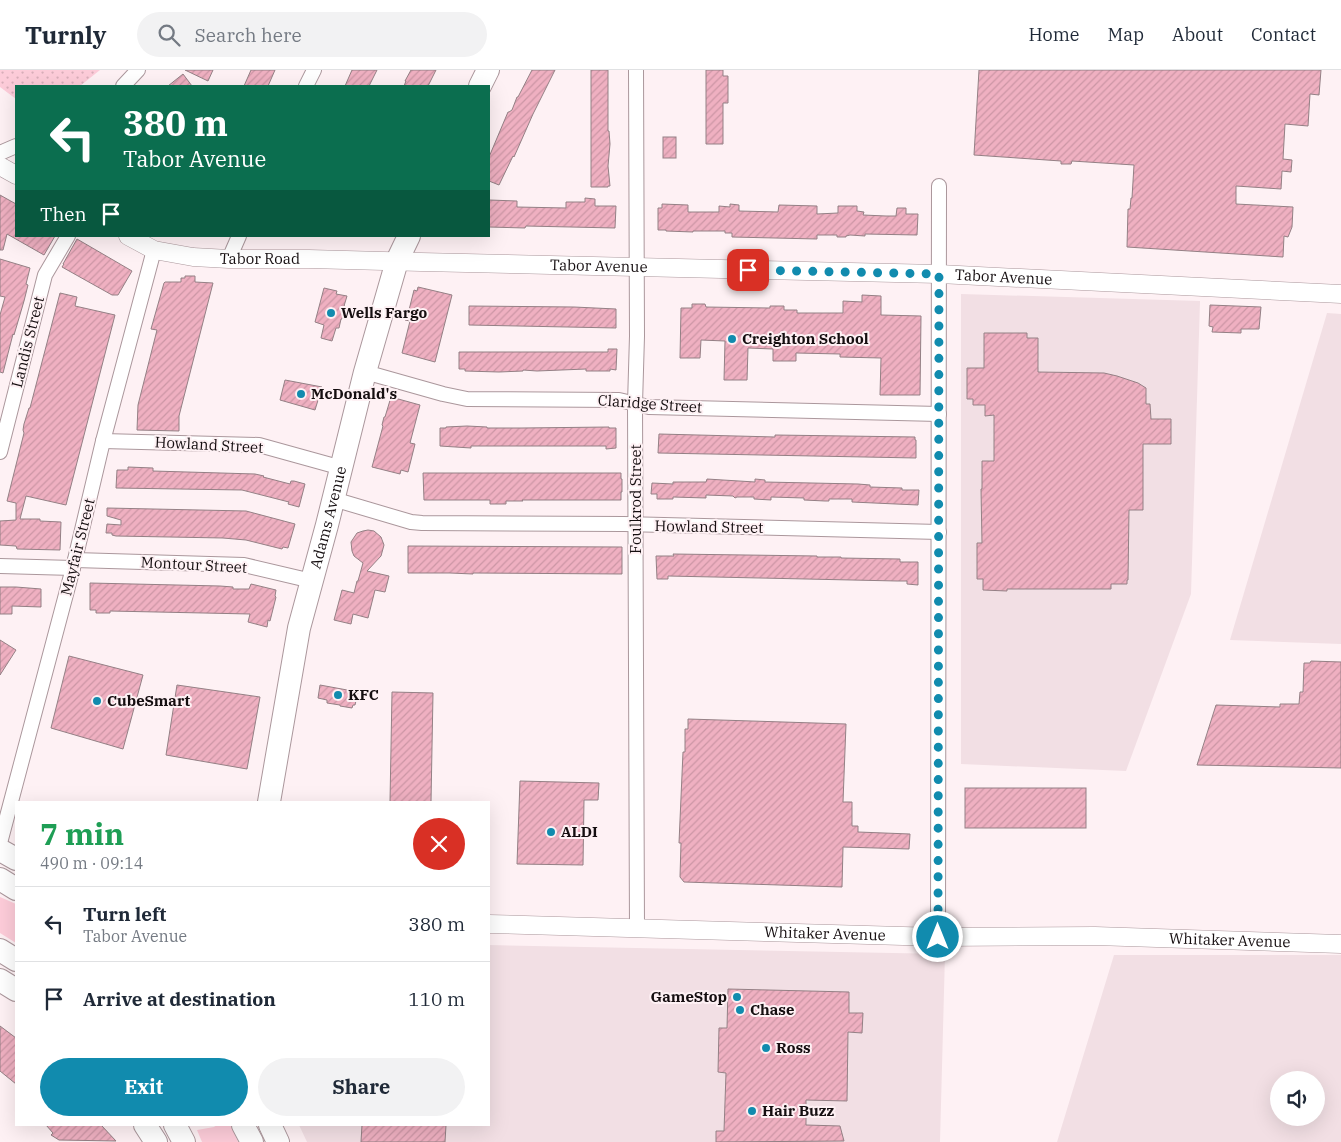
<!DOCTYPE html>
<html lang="en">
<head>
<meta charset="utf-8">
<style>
  :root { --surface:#fff; --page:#f2f2f3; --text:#1f2937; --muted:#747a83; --line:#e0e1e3; --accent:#118bae }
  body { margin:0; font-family:"IBM Plex Serif",serif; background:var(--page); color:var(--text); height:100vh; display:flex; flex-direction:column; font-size:19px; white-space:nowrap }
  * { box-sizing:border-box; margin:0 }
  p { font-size:16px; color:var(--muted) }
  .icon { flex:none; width:28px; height:28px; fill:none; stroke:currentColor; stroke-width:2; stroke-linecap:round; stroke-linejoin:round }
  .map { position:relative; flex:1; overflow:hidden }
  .details { position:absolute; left:15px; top:731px; width:475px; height:325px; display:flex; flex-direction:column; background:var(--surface); border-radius:0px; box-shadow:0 5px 20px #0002 }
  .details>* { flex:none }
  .banner { position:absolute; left:15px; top:15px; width:475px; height:152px; border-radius:0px; box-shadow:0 5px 20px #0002; background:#0b6e4f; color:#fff; overflow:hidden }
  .controls { position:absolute; left:1270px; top:1001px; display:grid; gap:10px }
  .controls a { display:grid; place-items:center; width:55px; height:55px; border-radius:50%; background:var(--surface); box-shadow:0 5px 20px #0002; font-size:25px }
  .pin { position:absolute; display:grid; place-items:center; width:42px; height:42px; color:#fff; margin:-21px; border-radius:10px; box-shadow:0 2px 8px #0006 }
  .me { position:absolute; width:55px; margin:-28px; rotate:0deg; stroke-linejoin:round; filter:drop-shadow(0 0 4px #0008) }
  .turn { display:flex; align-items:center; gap:18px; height:105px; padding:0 25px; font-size:22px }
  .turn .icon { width:65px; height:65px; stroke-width:2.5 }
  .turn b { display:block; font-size:35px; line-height:42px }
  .then { display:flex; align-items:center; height:48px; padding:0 25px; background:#0003; gap:10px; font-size:19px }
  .round { display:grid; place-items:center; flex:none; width:52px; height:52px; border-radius:26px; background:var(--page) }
  .headline { display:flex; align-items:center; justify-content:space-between; height:85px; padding:0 25px }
  h1 { font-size:30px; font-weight:700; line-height:38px; color:#1e9e55 }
  .primary-button { display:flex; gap:10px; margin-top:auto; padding:10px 25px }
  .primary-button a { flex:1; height:58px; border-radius:30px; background:var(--accent); color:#fff; font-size:20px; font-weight:700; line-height:58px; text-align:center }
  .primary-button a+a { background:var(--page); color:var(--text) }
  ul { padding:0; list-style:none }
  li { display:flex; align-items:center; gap:15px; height:75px; padding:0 25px; border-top:1px solid var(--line) }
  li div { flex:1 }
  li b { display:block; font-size:19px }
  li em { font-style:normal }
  header { display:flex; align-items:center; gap:30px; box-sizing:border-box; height:70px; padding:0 25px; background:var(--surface); border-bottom:1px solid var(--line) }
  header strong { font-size:24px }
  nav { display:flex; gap:28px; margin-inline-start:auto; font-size:18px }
  .search { width:350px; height:45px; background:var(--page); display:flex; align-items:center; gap:12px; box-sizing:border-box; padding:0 18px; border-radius:28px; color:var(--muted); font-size:19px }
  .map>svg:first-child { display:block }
  .built { fill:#f2dfe4; fill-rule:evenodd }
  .grass { fill:#fdccd9 }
  .park { fill:url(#park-dots) }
  .building { fill:url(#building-hatch); stroke:#948085 }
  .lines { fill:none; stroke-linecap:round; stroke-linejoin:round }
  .minor-casing { stroke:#ab979c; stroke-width:16 }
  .tertiary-casing { stroke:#ab979c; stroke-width:19 }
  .trunk-casing { stroke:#ab979c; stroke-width:24 }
  .minor { stroke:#fff; stroke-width:14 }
  .tertiary { stroke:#fff; stroke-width:18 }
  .trunk { stroke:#fff; stroke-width:22 }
  .route { stroke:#118bae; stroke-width:9; stroke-dasharray:0 16.2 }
  .poi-dot { fill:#118bae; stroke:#fef1f4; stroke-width:2 }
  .labels { text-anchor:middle; stroke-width:4; stroke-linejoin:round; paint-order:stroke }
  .street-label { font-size:15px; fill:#150e10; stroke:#fef1f4 }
  .poi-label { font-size:15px; font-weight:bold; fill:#150e10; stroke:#fef1f4; text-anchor:start }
</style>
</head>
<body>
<header>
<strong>Turnly</strong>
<div class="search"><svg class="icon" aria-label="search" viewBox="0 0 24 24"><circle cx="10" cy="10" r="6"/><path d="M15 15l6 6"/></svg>Search here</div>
<nav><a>Home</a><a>Map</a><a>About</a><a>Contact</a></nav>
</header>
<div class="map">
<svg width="1341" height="1072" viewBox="0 0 1341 1072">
  <defs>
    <pattern id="park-dots" width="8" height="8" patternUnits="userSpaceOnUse" patternTransform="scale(1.25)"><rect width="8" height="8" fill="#fdccd9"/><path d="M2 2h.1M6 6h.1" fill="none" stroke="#d8aeb9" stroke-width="1.8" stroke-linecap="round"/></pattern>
    <pattern id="building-hatch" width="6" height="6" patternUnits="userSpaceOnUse" patternTransform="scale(1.25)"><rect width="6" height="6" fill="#efb0c1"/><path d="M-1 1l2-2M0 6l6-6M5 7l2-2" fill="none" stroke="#cc96a5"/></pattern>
  </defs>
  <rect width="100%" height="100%" fill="#fef1f4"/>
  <g class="built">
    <polygon points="961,224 1200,231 1191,524 1126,701 961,694"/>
    <polygon points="1327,243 1341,244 1341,574 1230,570"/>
    <polygon points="489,875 945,884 940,1072 307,1072 299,1055 489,1055"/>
    <path d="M1114 885H1341V1072H1057ZM1279 1010H1316V1048H1279Z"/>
  </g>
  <g class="grass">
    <polygon points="0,827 16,834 16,873 0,863"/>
    <polygon points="217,1055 231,1055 238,1072 202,1072 197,1060 214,1057"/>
  </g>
  <polygon class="park" points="0,0 100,0 80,16 16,16 16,29 0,17"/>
  <g class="building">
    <polygon points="185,0 213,0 208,11"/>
    <polygon points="251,0 275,0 268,16 244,16"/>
    <polygon points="352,0 377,0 369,16 345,16"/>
    <polygon points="411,0 436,0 428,16 404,16 406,11 405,11"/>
    <polygon points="532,0 555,0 533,44 514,87 513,86 499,115 489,111 489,87 508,42 509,42 512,40 517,27 518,27"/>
    <polygon points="591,0 608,0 608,61 609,61 610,74 608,96 610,116 608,116 608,117 591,117"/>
    <polygon points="706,0 723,0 723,6 728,6 728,33 723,33 723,74 706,74"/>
    <polygon points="979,0 1321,0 1319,25 1310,24 1308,56 1285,54 1283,89 1292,90 1291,102 1282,101 1281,119 1236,116 1236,134 1293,137 1292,157 1288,167 1284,166 1283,187 1127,177 1128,139 1130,139 1131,128 1132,128 1134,95 1072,91 1071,94 1061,94 1061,91 974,85"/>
    <polygon points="183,4 192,16 168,16"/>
    <rect x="663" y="67" width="13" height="21"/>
    <polygon points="0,125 16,134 16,166 55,166 44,185 7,164 3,180 0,180"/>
    <polygon points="585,128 595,129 595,136 616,136 615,158 526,156 525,158 489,157 489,130 517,131 517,137 566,138 566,132 585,132"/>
    <polygon points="662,134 688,135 688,142 719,142 719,136 730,137 730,134 739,135 739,141 778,142 779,135 817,136 817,144 838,143 838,136 857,136 857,141 864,142 863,145 886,146 896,146 897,138 906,138 906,144 918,144 917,165 865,164 865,166 850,165 846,166 846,167 837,167 837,165 817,165 817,169 732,167 732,163 725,163 725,161 693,161 693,162 666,161 666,160 658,160 658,138 662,138"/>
    <polygon points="77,169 132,201 118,225 112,225 62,197 64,194 63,194"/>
    <polygon points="0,189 30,198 26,214 28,215 24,231 14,265 13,264 3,303 0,302 0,245 5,227 0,226"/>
    <polygon points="185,206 195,206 195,212 213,213 179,346 179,361 137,360 138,335 157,260 151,259 164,213 165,212 181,212 181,208 185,208"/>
    <polygon points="418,217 452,225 435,292 402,283 410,251 405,250 407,240 409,240 414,220 417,221"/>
    <polygon points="324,218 337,221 336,224 347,226 344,236 345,236 342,249 341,249 339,258 336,258 332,271 321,268 324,255 315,252"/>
    <polygon points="60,223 77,227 75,236 115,245 66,435 26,426 20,449 40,449 40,451 61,452 60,480 17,479 16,476 0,475 0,451 16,450 16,433 7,431 24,363 23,360 24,354 29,338 30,338"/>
    <polygon points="862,225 881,226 881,245 921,246 920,325 880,325 881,288 840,287 840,284 796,283 796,291 773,291 773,279 748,278 747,310 724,310 725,271 701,270 700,288 680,288 681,238 692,238 692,234 705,234 706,237 770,238 770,236 784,236 784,240 797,240 797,243 843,243 843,231 862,232"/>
    <polygon points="1210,235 1261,237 1259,259 1241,259 1241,263 1212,262 1213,257 1209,256"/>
    <polygon points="469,236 574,237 616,239 616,258 469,255"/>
    <polygon points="984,263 1027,263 1027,268 1038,268 1038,302 1104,303 1117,306 1138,313 1146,318 1146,334 1150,334 1151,349 1171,349 1171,374 1143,374 1143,440 1129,440 1128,510 1127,510 1127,514 1111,514 1111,519 1007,519 1007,521 983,520 983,509 977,509 977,473 982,473 981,419 982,419 982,391 994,391 994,345 985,346 985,335 973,335 973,329 967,329 967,298 984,298"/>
    <polygon points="608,279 617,279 616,300 610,299 610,301 586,301 586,299 537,301 523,300 523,301 499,302 465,301 465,299 459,299 459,282 608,282"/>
    <polygon points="285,310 322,317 315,340 280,330"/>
    <polygon points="391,327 420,335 410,373 415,374 408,402 401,400 400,404 372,397 383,356 382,355 384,347 385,347"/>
    <polygon points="467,356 487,357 487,358 522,358 609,357 609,358 616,358 616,378 606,379 606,376 471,376 471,378 440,376 440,358 446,358 446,357"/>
    <polygon points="659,364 775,367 775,365 915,367 915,370 916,370 916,388 658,383"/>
    <polygon points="128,397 153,398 153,401 255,404 264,406 263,407 290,414 291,411 294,411 305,414 299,437 288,434 289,432 242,420 116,418 117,400 128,400"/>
    <polygon points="423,403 621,403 621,409 622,409 622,422 621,422 621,430 522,430 523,431 506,431 506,434 490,434 490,430 424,430"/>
    <polygon points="707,409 755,412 755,409 765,410 765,412 858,414 870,415 870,417 902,418 902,420 919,420 918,435 852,432 852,429 829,429 829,431 825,431 804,430 804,428 771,427 771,430 754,429 754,427 737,427 735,428 733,426 706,425 706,428 673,427 673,429 657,429 657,424 651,424 652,413 673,414 673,412 706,412"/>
    <polygon points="107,438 246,441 295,454 288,478 283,477 282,479 246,470 223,468 116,466 112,465 112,463 106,463 107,454 121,455 121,450 107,446"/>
    <polygon points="368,460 374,461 381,467 384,475 381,486 367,501 389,506 385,522 375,520 368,548 353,544 351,554 334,550 342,520 354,523 357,511 358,511 363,493 354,486 352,481 351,472 357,463 363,461"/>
    <polygon points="408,476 622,477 622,504 473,503 473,504 450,503 408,503"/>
    <polygon points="673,484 817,486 817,487 841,487 841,488 900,489 900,492 918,492 918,515 907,514 907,511 897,511 668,506 668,509 657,509 656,486 674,486"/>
    <polygon points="90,513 220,516 233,517 233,519 249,519 251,514 276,520 275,526 276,527 270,551 268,550 267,557 248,552 250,544 110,541 110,543 96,543 96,540 90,540"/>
    <polygon points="0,517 16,517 41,519 41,537 12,536 12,544 0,544"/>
    <polygon points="0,570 16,580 0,605"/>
    <polygon points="69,586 143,605 123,679 51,658"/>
    <polygon points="1311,591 1341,592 1341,698 1197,695 1216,635 1280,637 1280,634 1299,634 1300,622 1303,622 1304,593 1310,593"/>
    <polygon points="177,615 260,627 247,699 166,685"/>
    <polygon points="320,615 358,622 355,635 353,635 352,638 340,636 340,635 327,633 327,630 318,628"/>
    <polygon points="392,622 433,623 431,732 390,732"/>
    <polygon points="688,649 846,654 843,732 852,732 852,756 858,756 858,762 910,764 909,779 843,777 842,817 684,812 680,807 681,773 679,773 683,682 685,682 685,659 688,659"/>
    <polygon points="520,711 599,713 598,730 584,730 583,795 517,794"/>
    <rect x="965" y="718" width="121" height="40"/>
    <polygon points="728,919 849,922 849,943 863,943 862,963 848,962 847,1031 806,1030 806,1055 840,1056 844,1071 716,1072 716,1061 724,1061 726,1003 718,1002 719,958 727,958"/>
    <polygon points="0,956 16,968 16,1014 0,1001"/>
    <polygon points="46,1055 101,1055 116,1071 59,1070 51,1065 53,1063"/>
    <polygon points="362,1055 446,1055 445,1072 361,1072"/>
  </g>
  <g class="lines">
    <g class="minor-casing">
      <g id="minor">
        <polyline points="636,0 637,266 635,334 637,858"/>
        <polyline points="123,16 138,0"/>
        <polyline points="306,16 314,0"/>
        <polyline points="0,83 16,76"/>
        <polyline points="229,189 239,166"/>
        <polyline points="365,302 443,324 467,329 619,330 649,337 939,344"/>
        <polyline points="103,371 259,375 342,398"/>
        <polyline points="0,382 45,205 68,166"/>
        <polyline points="333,429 411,452 422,453 624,454 939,462"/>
        <polyline points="75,490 244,495 312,511"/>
        <polyline points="0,496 73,498"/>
        <polyline points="0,773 73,498 103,371 154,180"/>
        <polyline points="938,867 939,116"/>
      </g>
    </g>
    <g class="tertiary-casing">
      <g id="tertiary">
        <polyline points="0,96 16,105"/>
        <path id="s1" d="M128 166 154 180 193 187 229 189H309L421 192 939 204 1341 224"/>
        <path id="s2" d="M489 854 938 867 1095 866 1341 874"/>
      </g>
    </g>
    <g class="trunk-casing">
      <g id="trunk">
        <polyline points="480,16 488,0"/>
        <path id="s3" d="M269 732 299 558 327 455 365 302 397 191 409 166"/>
        <polyline points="0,780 16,789"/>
        <polyline points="0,809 16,819"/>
        <polyline points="0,880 16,890"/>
        <polyline points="0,910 16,920"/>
        <polyline points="145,1055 156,1072"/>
        <polyline points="175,1055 184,1072"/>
        <polyline points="243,1055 252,1072"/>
        <polyline points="270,1055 278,1072"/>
      </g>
    </g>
    <use href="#minor" class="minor"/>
    <use href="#tertiary" class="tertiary"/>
    <use href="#trunk" class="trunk"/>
  </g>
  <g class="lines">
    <polyline class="route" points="748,200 939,204 938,867"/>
  </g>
  <g class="poi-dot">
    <circle cx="331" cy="243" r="5"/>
    <circle cx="732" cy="269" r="5"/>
    <circle cx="301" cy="324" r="5"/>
    <circle cx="338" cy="625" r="5"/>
    <circle cx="97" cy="631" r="5"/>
    <circle cx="551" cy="762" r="5"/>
    <circle cx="737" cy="927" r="5"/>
    <circle cx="740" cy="940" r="5"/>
    <circle cx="766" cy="978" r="5"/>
    <circle cx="752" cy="1041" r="5"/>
  </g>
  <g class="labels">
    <g class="street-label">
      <text dy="5" stroke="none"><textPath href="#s1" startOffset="136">Tabor Road</textPath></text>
      <text dy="5" stroke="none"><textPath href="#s1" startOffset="475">Tabor Avenue</textPath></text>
      <text dy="5" stroke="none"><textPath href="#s1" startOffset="880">Tabor Avenue</textPath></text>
      <text transform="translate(28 272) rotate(-76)" y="5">Landis Street</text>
      <text transform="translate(650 334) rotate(4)" y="5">Claridge Street</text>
      <text transform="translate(209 375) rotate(3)" y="5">Howland Street</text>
      <text transform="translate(636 429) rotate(-90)" y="5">Foulkrod Street</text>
      <text dy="5" stroke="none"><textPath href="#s3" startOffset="291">Adams Avenue</textPath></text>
      <text transform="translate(709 457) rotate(1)" y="5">Howland Street</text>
      <text transform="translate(78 477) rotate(-76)" y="5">Mayfair Street</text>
      <text transform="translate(194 495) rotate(3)" y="5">Montour Street</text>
      <text dy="5" stroke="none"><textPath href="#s2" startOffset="336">Whitaker Avenue</textPath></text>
      <text dy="5" stroke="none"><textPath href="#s2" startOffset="741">Whitaker Avenue</textPath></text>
    </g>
    <g class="poi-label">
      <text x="341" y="248">Wells Fargo</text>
      <text x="742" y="274">Creighton School</text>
      <text x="311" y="329">McDonald's</text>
      <text x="348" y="630">KFC</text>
      <text x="107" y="636">CubeSmart</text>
      <text x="561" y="767">ALDI</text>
      <text x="727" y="932" text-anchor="end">GameStop</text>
      <text x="750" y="945">Chase</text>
      <text x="776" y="983">Ross</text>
      <text x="762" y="1046">Hair Buzz</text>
    </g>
  </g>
</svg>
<div class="controls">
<a><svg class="icon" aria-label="sound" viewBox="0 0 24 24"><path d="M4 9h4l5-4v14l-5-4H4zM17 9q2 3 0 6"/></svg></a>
</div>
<div class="pin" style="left:748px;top:200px;background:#d93025"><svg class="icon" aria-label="arrive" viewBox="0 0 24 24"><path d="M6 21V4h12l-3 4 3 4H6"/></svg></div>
<svg class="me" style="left:938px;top:867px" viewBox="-20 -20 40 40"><circle r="17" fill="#118bae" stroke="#fff" stroke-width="3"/><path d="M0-11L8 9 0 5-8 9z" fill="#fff"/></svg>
<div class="banner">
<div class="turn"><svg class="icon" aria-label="left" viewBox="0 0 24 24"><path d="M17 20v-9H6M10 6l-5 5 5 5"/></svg><div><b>380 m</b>Tabor Avenue</div></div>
<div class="then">Then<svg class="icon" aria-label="arrive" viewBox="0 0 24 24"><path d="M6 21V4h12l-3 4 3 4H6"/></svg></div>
</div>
<section class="details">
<div class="headline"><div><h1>7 min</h1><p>490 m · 09:14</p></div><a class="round" style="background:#d93025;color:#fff"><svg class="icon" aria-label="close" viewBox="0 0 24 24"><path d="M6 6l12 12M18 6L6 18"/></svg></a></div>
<ul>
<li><svg class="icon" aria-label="left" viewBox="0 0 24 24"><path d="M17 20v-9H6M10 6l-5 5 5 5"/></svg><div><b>Turn left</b><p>Tabor Avenue</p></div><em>380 m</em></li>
<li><svg class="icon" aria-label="arrive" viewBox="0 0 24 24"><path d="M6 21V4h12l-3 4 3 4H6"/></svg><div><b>Arrive at destination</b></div><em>110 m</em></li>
</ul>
<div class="primary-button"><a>Exit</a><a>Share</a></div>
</section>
</div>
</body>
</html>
